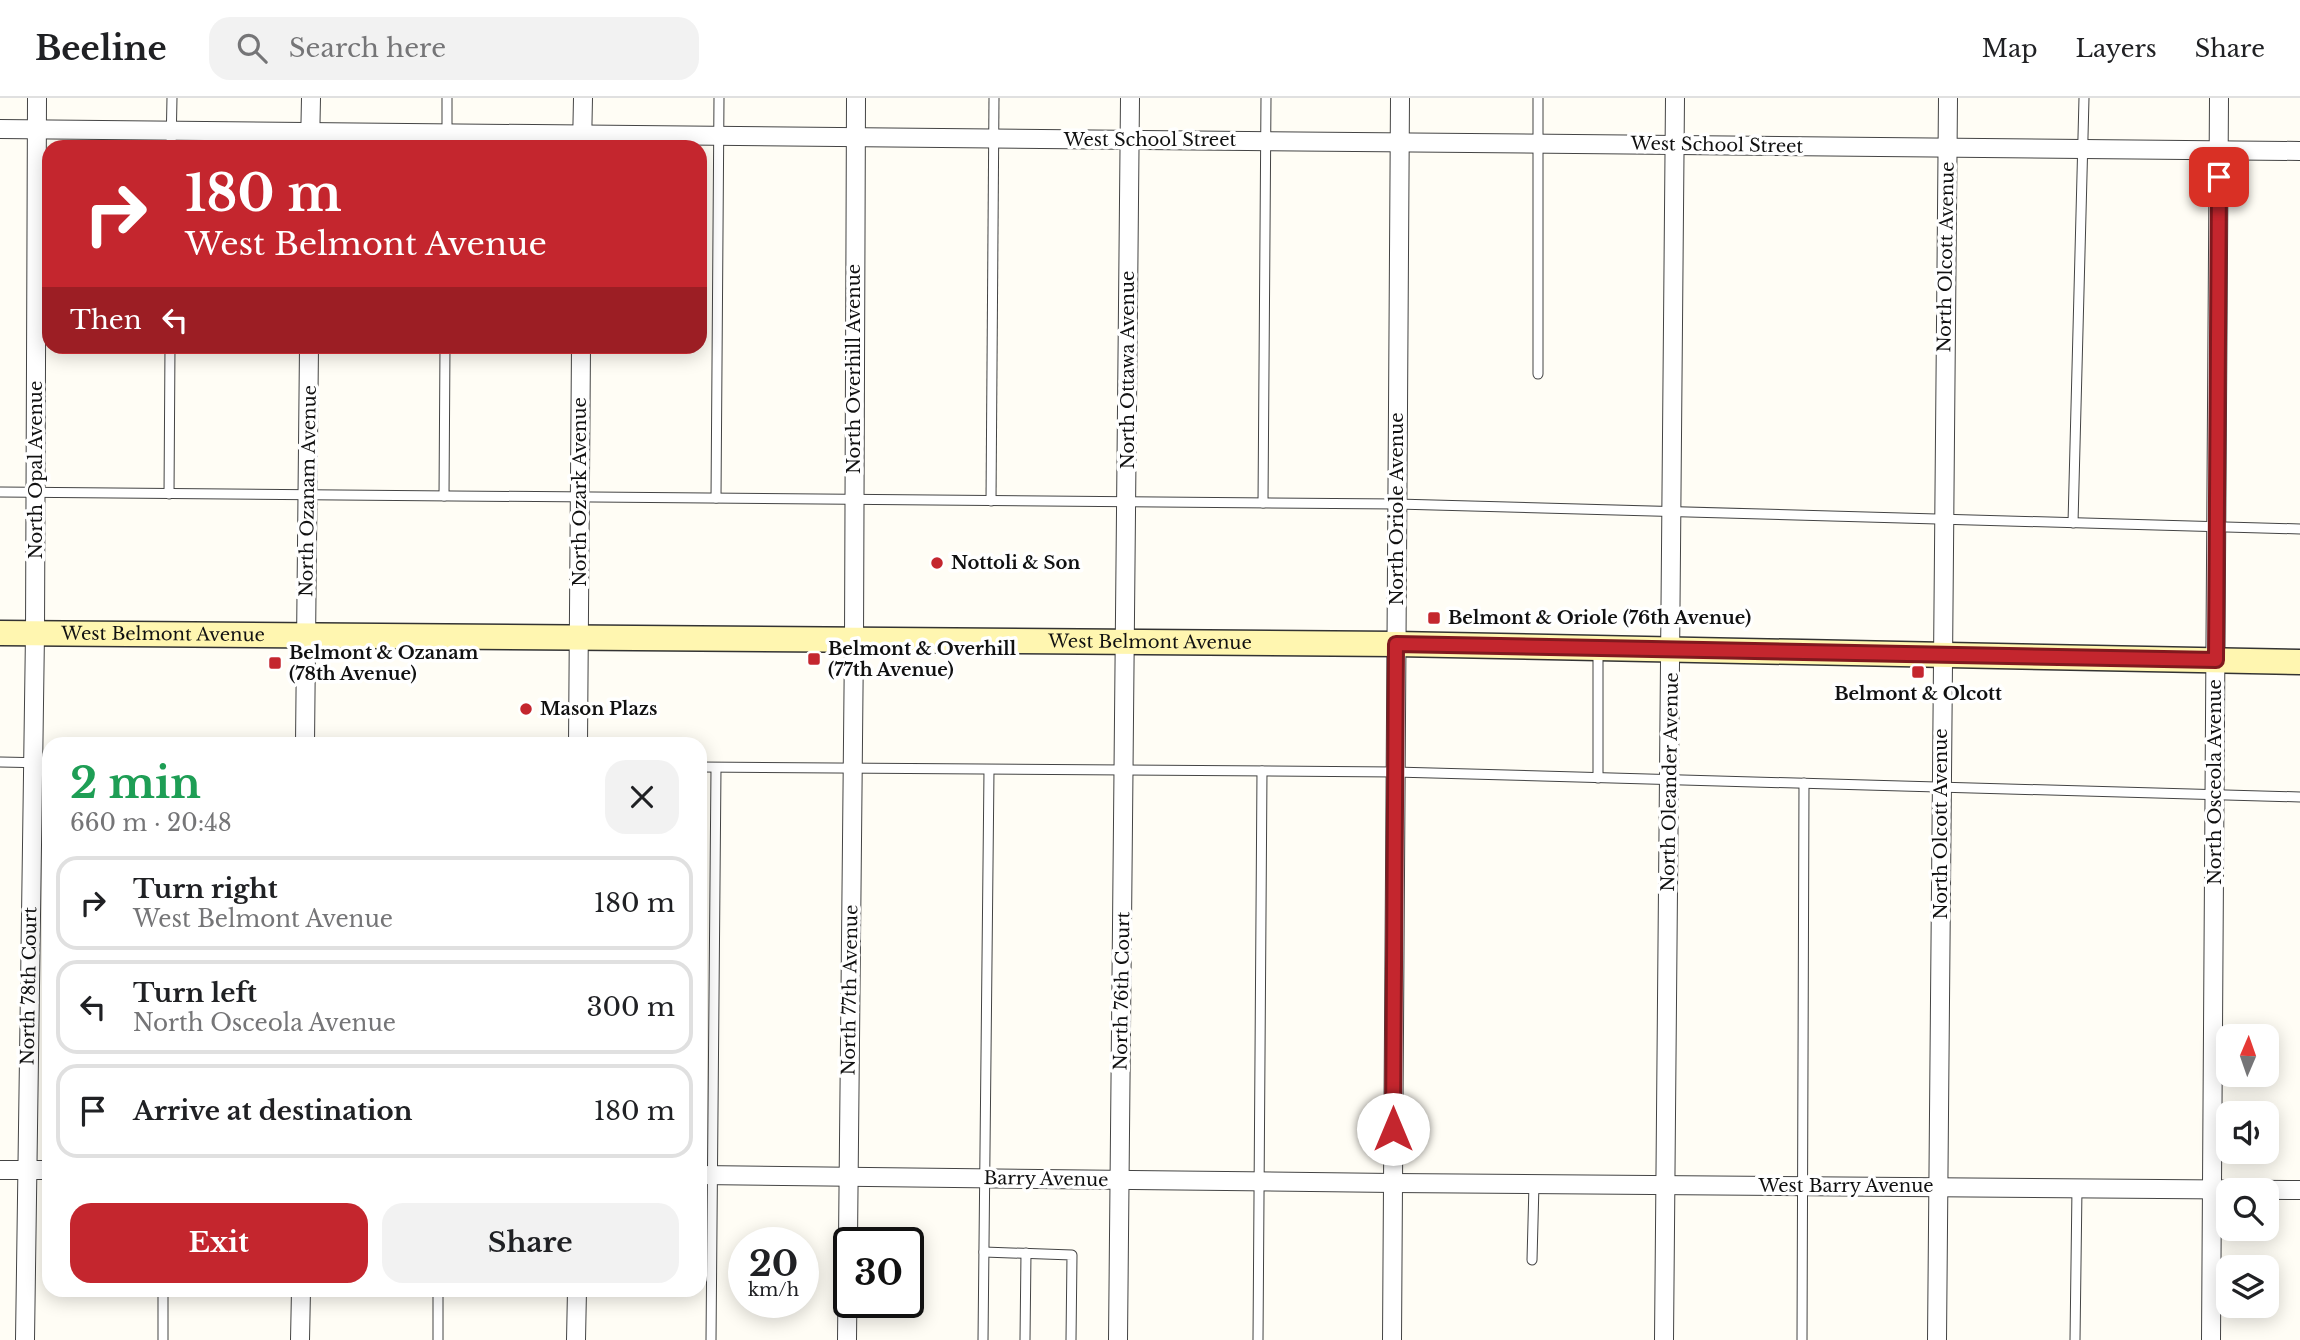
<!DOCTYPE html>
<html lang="en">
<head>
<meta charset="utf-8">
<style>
  :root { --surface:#fff; --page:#f2f2f2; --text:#202124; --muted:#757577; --line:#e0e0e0; --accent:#c4262e }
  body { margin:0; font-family:"Libre Baskerville",serif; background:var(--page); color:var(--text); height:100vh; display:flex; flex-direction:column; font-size:26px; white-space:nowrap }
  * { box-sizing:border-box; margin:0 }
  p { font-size:23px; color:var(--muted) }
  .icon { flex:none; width:38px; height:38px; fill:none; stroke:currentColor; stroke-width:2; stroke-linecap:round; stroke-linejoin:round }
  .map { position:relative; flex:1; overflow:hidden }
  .side { position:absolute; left:42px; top:639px; width:665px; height:560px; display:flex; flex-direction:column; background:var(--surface); border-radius:21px; box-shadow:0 4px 18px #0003 }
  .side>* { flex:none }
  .guide { position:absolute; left:42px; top:42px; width:665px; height:214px; border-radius:21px; box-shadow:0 4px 18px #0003; background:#c4262e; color:#fff; overflow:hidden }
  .needle { width:46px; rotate:2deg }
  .buttons { position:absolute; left:2216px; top:926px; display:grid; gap:14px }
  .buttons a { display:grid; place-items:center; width:63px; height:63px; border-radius:14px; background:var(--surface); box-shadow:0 4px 18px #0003; font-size:35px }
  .speed { position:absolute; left:728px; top:1129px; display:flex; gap:14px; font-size:35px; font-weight:700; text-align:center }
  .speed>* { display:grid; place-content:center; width:91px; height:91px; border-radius:50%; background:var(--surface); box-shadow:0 4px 18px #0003; line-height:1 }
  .speed small { font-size:18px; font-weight:400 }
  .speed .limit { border:4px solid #111; border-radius:10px; background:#fff; color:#111 }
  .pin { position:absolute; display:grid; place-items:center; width:60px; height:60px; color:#fff; margin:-30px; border-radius:14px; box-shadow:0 4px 10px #0006 }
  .me { position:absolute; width:77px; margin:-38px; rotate:0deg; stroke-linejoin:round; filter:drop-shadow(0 0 5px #0008) }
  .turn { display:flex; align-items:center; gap:24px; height:147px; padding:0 28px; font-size:32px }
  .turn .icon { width:91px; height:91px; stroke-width:2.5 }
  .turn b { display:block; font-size:49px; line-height:60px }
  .then { display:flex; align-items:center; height:66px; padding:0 28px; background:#0003; gap:14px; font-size:26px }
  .round { display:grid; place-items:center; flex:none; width:74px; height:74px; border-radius:21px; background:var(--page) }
  .overview { display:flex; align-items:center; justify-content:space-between; height:119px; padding:0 28px }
  h1 { font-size:42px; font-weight:800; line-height:52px; color:#1e9e55 }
  .cta { display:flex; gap:14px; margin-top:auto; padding:14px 28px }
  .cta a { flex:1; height:80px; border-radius:21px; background:var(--accent); color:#fff; font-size:28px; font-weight:800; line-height:80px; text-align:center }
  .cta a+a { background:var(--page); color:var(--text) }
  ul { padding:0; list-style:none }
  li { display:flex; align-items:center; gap:21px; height:94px; margin:0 14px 10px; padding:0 14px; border:4px solid var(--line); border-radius:21px }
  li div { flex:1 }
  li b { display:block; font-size:26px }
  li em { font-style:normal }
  header { display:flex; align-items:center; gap:42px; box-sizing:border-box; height:98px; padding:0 35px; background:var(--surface); border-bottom:2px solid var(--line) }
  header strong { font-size:33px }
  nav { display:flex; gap:38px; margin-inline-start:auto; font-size:24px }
  .search { width:490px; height:63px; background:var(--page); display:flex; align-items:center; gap:18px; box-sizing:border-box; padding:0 24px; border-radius:21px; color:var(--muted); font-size:26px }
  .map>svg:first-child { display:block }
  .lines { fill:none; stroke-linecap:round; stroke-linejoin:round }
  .service-casing { stroke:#444; stroke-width:11 }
  .minor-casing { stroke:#444; stroke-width:20 }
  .secondary-casing { stroke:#333; stroke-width:27 }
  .service { stroke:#fff; stroke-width:9 }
  .minor { stroke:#fff; stroke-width:18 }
  .secondary { stroke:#fff6b0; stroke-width:24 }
  .route-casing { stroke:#7f191e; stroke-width:18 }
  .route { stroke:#c4262e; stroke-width:12 }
  .poi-dot { fill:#c4262e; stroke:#fff; stroke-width:2.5 }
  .labels { text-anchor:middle; stroke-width:7; stroke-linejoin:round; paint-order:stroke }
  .street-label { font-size:18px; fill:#111; stroke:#fff }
  .poi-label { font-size:18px; font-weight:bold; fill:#111; stroke:#fff; text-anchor:start }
</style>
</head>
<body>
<header>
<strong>Beeline</strong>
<div class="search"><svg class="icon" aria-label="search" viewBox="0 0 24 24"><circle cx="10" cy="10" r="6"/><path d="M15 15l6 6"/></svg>Search here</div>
<nav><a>Map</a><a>Layers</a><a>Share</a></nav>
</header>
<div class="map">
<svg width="2300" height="1242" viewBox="0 0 2300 1242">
  <rect width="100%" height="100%" fill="#fffdf5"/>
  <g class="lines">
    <g class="service-casing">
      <g id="service">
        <polyline points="171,49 172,0"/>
        <polyline points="447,49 447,0"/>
        <polyline points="1538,276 1538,0"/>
        <polyline points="0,394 1397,406 2300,431"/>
        <polyline points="169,396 170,248"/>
        <polyline points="444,398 445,248"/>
        <polyline points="716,400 719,0"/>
        <polyline points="991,403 994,0"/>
        <polyline points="1263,405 1266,0"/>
        <polyline points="2073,425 2084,0"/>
        <polyline points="1598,552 1598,680"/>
        <polyline points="0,664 49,665"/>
        <polyline points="700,669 1395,674 2300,699"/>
        <polyline points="984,1154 1072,1157 1071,1242"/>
        <polyline points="1532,1162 1534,1086"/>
        <polyline points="163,1242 163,1192"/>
        <polyline points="438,1242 438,1192"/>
        <polyline points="711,1242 716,670"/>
        <polyline points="983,1242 989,672"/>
        <polyline points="1025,1242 1026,1155"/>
        <polyline points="1258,1242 1262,673"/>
        <polyline points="1802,1242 1804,685"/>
        <polyline points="2075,1242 2077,1090"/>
      </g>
    </g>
    <g class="minor-casing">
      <g id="minor">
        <polyline points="0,31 2300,53"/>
        <polyline points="310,49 311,0"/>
        <polyline points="582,49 583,0"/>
        <polyline points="305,646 309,248"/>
        <polyline points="578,646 581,248"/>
        <polyline points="0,1072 49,1072"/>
        <polyline points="700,1077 1393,1085 2300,1092"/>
        <polyline points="25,1242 35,535 37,0"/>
        <polyline points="300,1242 301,1192"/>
        <polyline points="576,1242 577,1192"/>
        <polyline points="847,1242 854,543 856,0"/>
        <polyline points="1118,1242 1130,0"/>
        <polyline points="1392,1242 1400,0"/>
        <polyline points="1664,1242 1675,0"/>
        <polyline points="1937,1242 1948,0"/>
        <polyline points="2211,1242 2219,0"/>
      </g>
    </g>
    <g class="secondary-casing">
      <g id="secondary">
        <path id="s1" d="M0 535 1396 546 2300 564"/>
      </g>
    </g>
    <use href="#service" class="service"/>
    <use href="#minor" class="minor"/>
    <use href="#secondary" class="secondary"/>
  </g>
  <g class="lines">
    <g class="route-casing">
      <polyline id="route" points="1393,1031 1396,546 2216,562 2219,79"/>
    </g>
    <use href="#route" class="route"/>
  </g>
  <g class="poi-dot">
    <circle cx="937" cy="465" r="7"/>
    <rect x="1427" y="513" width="14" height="14" rx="3.5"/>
    <rect x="807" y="554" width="14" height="14" rx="3.5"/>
    <rect x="268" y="558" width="14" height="14" rx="3.5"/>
    <rect x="1911" y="567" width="14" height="14" rx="3.5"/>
    <circle cx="526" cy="611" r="7"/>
  </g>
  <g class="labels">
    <g class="street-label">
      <text x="1150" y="48">West School Street</text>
      <text transform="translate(1717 47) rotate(1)" y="6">West School Street</text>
      <text transform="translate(1946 159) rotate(-89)" y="6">North Olcott Avenue</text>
      <text transform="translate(854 271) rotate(-90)" y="6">North Overhill Avenue</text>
      <text transform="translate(1128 272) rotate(-90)" y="6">North Ottawa Avenue</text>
      <text transform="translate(36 372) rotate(-90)" y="6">North Opal Avenue</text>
      <text transform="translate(308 393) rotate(-89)" y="6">North Ozanam Avenue</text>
      <text transform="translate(580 394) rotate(-90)" y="6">North Ozark Avenue</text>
      <text transform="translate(1397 411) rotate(-90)" y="6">North Oriole Avenue</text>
      <text dy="6" stroke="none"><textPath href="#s1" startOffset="163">West Belmont Avenue</textPath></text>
      <text dy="6" stroke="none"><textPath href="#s1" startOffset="1150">West Belmont Avenue</textPath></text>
      <text transform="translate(1670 684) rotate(-89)" y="6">North Oleander Avenue</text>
      <text transform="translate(2215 684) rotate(-90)" y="6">North Osceola Avenue</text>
      <text transform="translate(1941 726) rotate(-90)" y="6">North Olcott Avenue</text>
      <text transform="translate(29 888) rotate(-89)" y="6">North 78th Court</text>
      <text transform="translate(850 892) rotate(-89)" y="6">North 77th Avenue</text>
      <text transform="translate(1122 893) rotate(-89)" y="6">North 76th Court</text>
      <text transform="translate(1046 1081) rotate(1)" y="6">Barry Avenue</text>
      <text x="1846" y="1094">West Barry Avenue</text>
    </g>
    <g class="poi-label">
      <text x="951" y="471">Nottoli &amp; Son</text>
      <text x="1448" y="526">Belmont &amp; Oriole (76th Avenue)</text>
      <text x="828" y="557">Belmont &amp; Overhill<tspan x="828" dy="21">(77th Avenue)</tspan></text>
      <text x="289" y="561">Belmont &amp; Ozanam<tspan x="289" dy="21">(78th Avenue)</tspan></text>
      <text x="1918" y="602" text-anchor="middle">Belmont &amp; Olcott</text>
      <text x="540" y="617">Mason Plazs</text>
    </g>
  </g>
</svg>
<div class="buttons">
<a><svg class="needle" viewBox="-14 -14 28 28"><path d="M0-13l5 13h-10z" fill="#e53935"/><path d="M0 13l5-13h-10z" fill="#757577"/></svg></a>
<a><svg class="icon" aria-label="sound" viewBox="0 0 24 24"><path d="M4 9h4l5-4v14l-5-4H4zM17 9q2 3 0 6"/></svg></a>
<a><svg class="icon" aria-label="search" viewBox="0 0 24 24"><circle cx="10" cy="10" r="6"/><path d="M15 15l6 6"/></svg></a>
<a><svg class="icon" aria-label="layers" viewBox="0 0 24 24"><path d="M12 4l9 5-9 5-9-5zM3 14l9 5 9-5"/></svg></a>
</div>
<div class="speed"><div>20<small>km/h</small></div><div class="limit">30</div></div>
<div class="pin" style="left:2219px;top:79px;background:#d93025"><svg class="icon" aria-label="arrive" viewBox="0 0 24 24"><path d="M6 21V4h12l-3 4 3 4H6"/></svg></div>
<svg class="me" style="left:1393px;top:1031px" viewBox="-20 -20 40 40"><circle r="19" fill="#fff"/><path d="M0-13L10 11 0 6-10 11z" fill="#c4262e"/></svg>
<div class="guide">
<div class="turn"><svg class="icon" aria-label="right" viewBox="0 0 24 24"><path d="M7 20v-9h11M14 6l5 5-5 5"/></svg><div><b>180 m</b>West Belmont Avenue</div></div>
<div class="then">Then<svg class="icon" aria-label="left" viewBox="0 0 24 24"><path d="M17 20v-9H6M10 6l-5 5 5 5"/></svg></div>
</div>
<section class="side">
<div class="overview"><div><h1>2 min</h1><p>660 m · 20:48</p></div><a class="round"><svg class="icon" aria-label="close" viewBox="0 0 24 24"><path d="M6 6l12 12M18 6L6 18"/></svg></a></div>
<ul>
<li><svg class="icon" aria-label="right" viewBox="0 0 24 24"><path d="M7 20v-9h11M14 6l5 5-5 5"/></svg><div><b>Turn right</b><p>West Belmont Avenue</p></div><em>180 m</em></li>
<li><svg class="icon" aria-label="left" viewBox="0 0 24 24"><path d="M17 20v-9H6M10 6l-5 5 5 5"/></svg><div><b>Turn left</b><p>North Osceola Avenue</p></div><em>300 m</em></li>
<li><svg class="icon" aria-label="arrive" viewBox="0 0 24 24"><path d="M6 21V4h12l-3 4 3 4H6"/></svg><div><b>Arrive at destination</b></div><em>180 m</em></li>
</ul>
<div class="cta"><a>Exit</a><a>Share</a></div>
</section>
</div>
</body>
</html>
